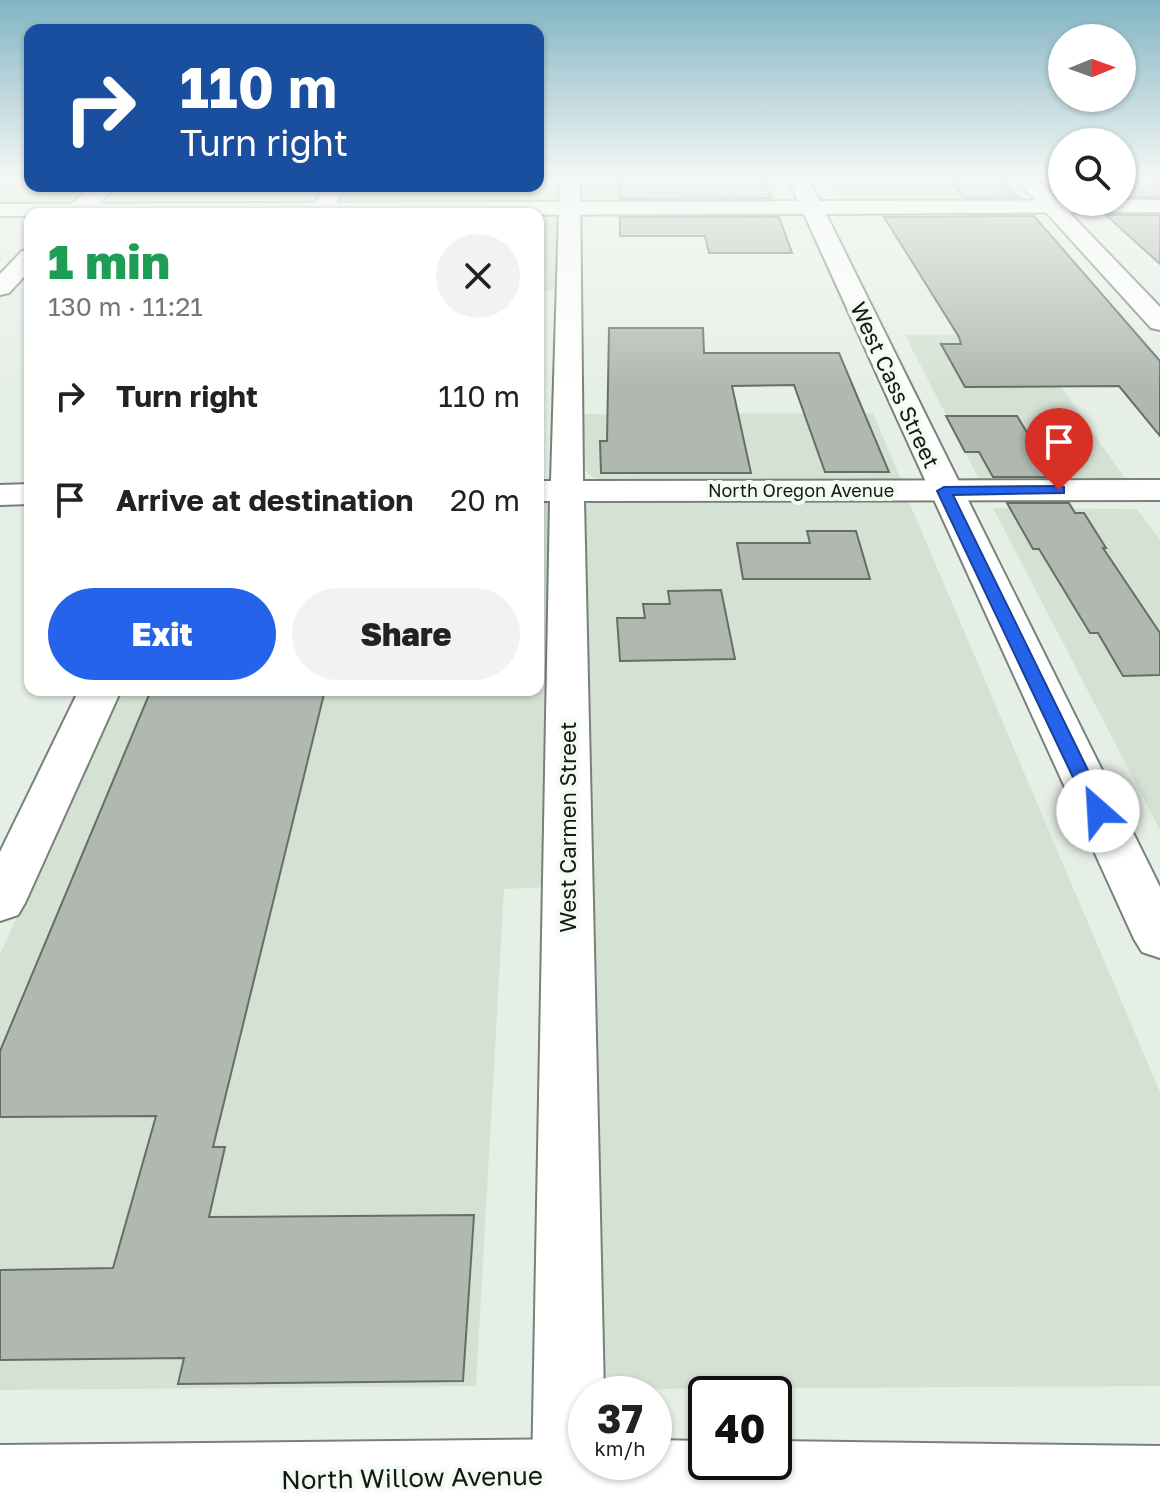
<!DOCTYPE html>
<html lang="en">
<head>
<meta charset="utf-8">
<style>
  :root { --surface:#fff; --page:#f2f2f2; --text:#222; --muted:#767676; --accent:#2563eb }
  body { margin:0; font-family:"Golos Text",sans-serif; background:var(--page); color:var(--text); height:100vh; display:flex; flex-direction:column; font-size:30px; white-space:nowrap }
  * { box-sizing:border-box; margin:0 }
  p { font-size:26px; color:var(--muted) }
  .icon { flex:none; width:44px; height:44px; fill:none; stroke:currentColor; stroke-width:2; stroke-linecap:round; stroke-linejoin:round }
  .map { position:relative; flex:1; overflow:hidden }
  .sheet { position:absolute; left:24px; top:208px; width:520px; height:488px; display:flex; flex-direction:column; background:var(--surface); border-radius:16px; box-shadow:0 2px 6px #0004 }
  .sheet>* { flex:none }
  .hud { position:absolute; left:24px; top:24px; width:520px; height:168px; border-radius:16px; box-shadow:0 2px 6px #0004; background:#1a4fa0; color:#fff; overflow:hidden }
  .needle { width:52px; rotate:89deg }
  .controls { position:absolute; left:1048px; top:24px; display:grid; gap:16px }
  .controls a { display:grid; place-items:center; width:88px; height:88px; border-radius:50%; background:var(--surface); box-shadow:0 2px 6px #0004; font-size:40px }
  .speed { position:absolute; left:568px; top:1376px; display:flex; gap:16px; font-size:40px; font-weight:700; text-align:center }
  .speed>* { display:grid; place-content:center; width:104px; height:104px; border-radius:50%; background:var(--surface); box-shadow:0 2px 6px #0004; line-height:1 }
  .speed small { font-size:20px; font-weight:400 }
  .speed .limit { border:4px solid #111; border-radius:12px; background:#fff; color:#111 }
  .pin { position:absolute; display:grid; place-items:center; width:68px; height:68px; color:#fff; margin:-82px -34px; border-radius:50% 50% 50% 0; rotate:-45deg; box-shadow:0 0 8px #0007 }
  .pin .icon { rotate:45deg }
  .me { position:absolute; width:88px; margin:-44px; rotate:334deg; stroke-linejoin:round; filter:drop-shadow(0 0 6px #0008) }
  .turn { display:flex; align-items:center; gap:28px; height:168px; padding:0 24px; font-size:36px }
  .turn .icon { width:104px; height:104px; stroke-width:2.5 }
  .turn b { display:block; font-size:56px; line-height:68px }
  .round { display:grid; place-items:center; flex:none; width:84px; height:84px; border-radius:42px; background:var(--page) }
  .headline { display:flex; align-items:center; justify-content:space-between; height:136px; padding:0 24px }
  h1 { font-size:48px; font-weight:800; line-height:60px; color:#1e9e55 }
  .action { display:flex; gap:16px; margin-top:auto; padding:16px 24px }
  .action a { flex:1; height:92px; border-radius:48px; background:var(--accent); color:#fff; font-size:32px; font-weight:800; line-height:92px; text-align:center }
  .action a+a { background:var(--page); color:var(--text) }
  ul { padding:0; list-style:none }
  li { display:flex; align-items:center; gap:24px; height:104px; padding:0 24px }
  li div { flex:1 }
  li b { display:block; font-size:30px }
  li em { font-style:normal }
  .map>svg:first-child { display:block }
  .built { fill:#d4e2d4 }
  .building { fill:#b0b8b0; stroke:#676e67; stroke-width:2 }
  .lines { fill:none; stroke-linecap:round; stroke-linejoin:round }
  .minor-casing { stroke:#798079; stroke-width:4 }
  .tertiary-casing { stroke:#798079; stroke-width:4 }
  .minor { fill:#fff; fill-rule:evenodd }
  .tertiary { fill:#fff; fill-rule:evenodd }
  .route { fill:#2563eb; stroke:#184099; stroke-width:2 }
  .labels { text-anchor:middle; stroke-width:8; stroke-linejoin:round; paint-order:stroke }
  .far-street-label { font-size:18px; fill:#151815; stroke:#f3fcf3 }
  .street-label { font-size:22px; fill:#151815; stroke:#f3fcf3 }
  .near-street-label { font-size:26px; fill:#151815; stroke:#f3fcf3 }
</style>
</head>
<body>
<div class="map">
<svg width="1160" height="1505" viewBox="0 0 1160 1505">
  <rect width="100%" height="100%" fill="#e6efe6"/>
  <g class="built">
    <polygon points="0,178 30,178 30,186 93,186 74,203 0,204"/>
    <polygon points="538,178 562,178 560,197 546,203 337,201 344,186 538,186"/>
    <polygon points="578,178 774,178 784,201 587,202 579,195"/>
    <polygon points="824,178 1018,178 1033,198 836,199"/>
    <polygon points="556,213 561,220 557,291 543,291 542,298 538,298 538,214"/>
    <polygon points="1024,334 1127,481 981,483 905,335"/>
    <polygon points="873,413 901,480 604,482 592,477 581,466 582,414"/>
    <polygon points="907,497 1160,1092 1160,1386 620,1389 605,1376 597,1350 581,508 592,498"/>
    <polygon points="538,499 551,503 552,887 504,889 476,1386 0,1390 0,954 120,690 538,690"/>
    <polygon points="993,508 1137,509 1160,540 1160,830"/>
  </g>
  <g class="building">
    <polygon points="619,178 763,178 771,198 620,199"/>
    <polygon points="949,178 1000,178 1018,197 964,198"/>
    <rect x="1122" y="178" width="38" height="19"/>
    <polygon points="1106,215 1160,215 1160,264"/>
    <polygon points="1034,216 1160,361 1160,436 1119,386 965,387 941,344 961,344 959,337 884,217"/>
    <polygon points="620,217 779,217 792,253 709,253 705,236 620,236"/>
    <polygon points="609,328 703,328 704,353 839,353 889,472 825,472 794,385 732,386 751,473 601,473 600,441 607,441"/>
    <polygon points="946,416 1017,416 1054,477 993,477 979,452 965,452"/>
    <polygon points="1007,503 1069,503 1075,513 1084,513 1106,548 1103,548 1160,633 1160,675 1123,676 1098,633 1090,633 1039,549 1033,549"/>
    <polygon points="807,531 856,531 870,579 743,579 737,543 810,543"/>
    <polygon points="721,590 735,659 620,661 617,618 645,618 643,604 670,604 668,591"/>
    <polygon points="151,690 325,690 213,1147 225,1147 209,1217 474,1215 463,1381 178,1384 184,1358 0,1360 0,1270 113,1268 156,1116 0,1117 0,1051"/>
  </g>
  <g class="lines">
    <g class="minor-casing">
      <g id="minor">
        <path d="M560 178H580L583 481 1160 480V500L584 501 604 1394H586V1462H606V1476L595 1502C581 1505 557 1505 543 1502L532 1476 550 501H538V481H551Z"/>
        <polygon points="1015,178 1036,178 1160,307 1160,330 1151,328"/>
        <path d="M93 186H114C96 211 89 214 59 214Z"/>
        <polygon points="324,186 344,186 332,214 310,214"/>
        <polygon points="30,249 30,270 9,293 0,295 0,274 22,251"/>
        <polygon points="30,484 30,504 0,505 0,485"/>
        <polygon points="79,690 121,690 25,903 18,915 0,921 0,852"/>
      </g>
    </g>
    <g class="tertiary-casing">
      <g id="tertiary">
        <polygon points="793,178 807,178 820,201 1160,200 1160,212 826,214 1160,887 1160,958 1142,952 1134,939 804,214 0,216 0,204 798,201 790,182"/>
        <polygon points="586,1439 586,1462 654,1462 654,1440 706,1441 706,1462 774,1462 774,1441 1160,1446 1160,1505 0,1505 0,1445"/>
      </g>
    </g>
    <use href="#minor" class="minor"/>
    <use href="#tertiary" class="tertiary"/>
  </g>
  <linearGradient id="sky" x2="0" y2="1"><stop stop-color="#83b4c4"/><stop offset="0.46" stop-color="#f4f8f4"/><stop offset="1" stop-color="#f4f8f4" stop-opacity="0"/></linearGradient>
  <rect width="1160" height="388" fill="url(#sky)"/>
  <polygon class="route" points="1059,486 1064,487 1064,493 953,495 1108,811 1098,817 1089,811 937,491 944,487"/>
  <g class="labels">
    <g class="far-street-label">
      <text x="801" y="497">North Oregon Avenue</text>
    </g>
    <g class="street-label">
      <text transform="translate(895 385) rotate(65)" y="8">West Cass Street</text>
      <text transform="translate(568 827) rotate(-90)" y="8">West Carmen Street</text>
    </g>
    <g class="near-street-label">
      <text transform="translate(412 1478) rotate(-1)" y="9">North Willow Avenue</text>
    </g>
  </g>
</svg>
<div class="controls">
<a><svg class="needle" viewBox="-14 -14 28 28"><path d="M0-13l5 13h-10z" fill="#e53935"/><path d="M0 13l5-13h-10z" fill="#767676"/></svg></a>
<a><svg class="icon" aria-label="search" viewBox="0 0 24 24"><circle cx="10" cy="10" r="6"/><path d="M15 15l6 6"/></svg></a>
</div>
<div class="speed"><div>37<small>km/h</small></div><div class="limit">40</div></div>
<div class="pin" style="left:1059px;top:490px;background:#d93025"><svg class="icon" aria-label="arrive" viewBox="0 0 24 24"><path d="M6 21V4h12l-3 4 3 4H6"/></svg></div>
<svg class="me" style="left:1098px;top:811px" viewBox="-20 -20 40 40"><circle r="19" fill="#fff"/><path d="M0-13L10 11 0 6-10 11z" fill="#2563eb"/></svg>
<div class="hud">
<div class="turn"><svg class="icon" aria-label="right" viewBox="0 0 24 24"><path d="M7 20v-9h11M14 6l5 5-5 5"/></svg><div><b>110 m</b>Turn right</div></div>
</div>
<section class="sheet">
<div class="headline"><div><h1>1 min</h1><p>130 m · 11:21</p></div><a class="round"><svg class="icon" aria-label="close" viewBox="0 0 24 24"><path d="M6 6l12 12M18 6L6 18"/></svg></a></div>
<ul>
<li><svg class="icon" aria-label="right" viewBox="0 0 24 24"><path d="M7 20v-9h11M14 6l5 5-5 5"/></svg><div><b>Turn right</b></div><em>110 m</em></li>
<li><svg class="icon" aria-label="arrive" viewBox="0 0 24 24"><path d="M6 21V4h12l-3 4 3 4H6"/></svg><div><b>Arrive at destination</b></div><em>20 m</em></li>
</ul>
<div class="action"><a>Exit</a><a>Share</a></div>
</section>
</div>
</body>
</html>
